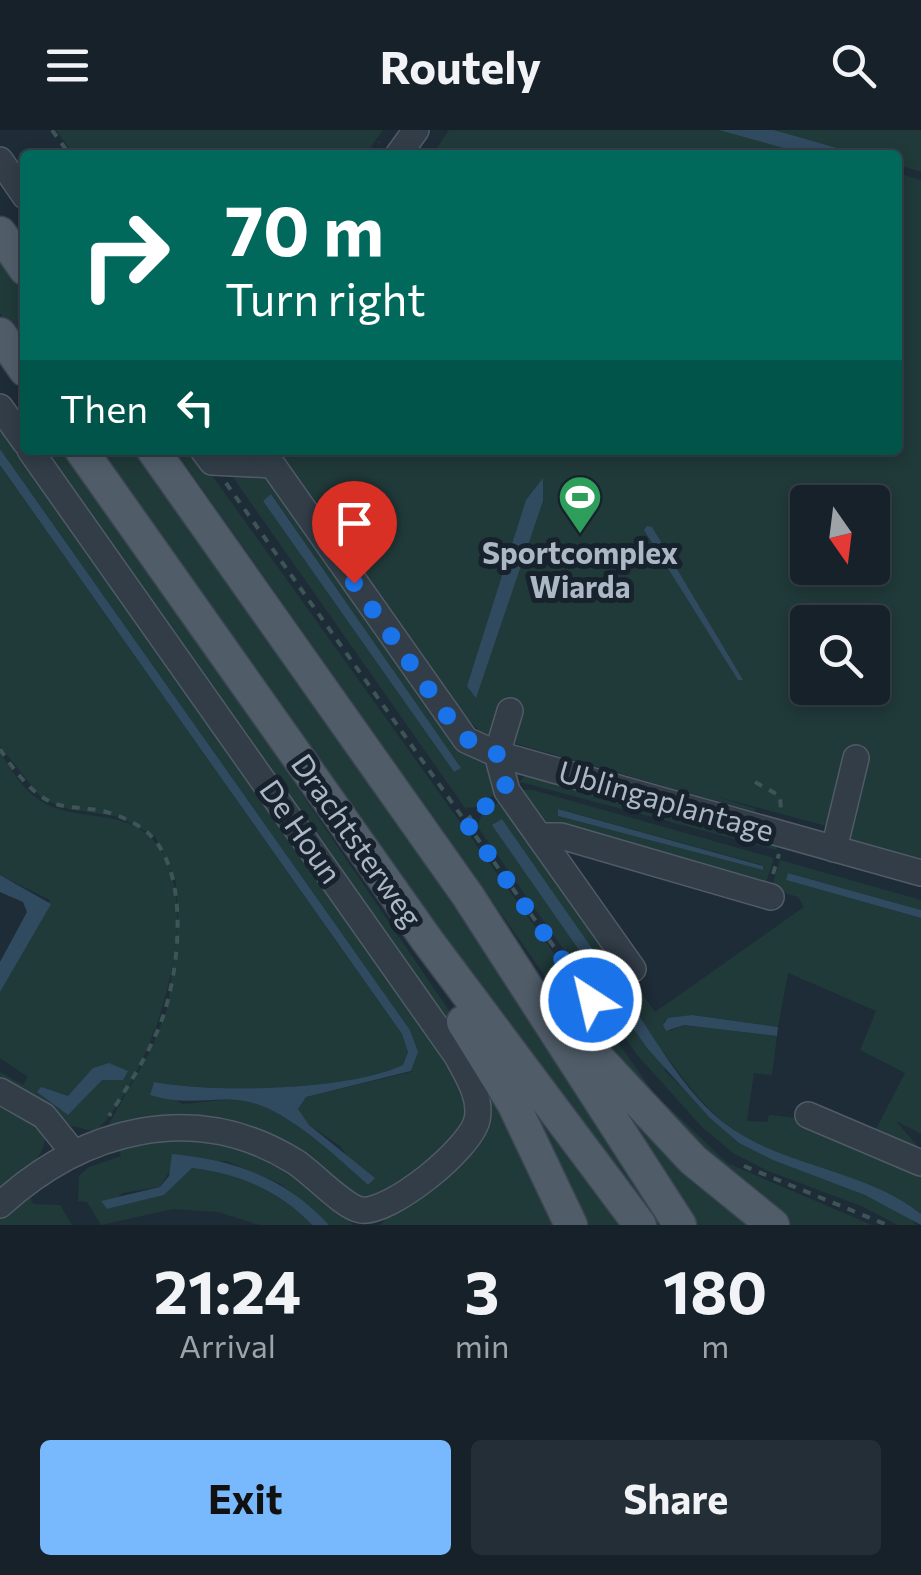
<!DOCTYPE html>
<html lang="en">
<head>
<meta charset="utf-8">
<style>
  :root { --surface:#16212a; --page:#232e36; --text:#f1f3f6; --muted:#9ea3a8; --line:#353e47; --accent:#78b9fe }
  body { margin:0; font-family:Commissioner,sans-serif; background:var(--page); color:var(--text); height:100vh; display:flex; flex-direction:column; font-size:38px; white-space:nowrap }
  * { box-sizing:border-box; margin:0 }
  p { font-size:32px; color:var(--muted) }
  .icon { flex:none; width:55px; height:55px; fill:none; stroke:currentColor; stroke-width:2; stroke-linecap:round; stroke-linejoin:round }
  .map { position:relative; height:1095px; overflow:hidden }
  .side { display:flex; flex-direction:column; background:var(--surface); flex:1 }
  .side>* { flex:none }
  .guide { position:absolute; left:20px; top:20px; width:882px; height:305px; border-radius:10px; box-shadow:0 5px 15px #0003,0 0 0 2px var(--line); background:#00695c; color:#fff; overflow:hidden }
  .needle { width:65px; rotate:166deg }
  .controls { position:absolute; left:790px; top:355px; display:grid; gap:20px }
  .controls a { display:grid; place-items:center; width:100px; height:100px; border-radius:10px; background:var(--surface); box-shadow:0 5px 15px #0003,0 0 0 2px var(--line); font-size:50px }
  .pin { position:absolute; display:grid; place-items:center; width:85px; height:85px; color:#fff; margin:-102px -42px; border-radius:50% 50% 50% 0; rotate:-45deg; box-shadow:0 0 10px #0007 }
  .pin .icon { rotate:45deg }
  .me { position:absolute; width:110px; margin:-55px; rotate:325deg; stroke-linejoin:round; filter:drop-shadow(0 0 8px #0008) }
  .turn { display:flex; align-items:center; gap:35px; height:210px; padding:0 40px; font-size:45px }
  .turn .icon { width:130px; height:130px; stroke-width:2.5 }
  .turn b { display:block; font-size:70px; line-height:85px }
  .then { display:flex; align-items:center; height:95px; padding:0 40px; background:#0003; gap:20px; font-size:38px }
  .eta { display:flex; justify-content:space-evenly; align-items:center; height:170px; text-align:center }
  .eta b { font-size:60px; font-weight:700; line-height:70px }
  .action { display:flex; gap:20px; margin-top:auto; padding:20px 40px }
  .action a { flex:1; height:115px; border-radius:10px; background:var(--accent); color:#111; font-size:40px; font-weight:700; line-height:115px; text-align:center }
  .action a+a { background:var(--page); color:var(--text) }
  header { display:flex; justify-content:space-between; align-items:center; height:130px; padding:0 40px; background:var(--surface); font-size:45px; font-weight:700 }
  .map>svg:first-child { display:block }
  .green { fill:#203939; fill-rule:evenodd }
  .water { fill:#304a60 }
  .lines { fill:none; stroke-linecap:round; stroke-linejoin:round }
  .minor-casing { stroke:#505b66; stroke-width:28 }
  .major-casing { stroke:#3c4652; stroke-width:35 }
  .path { stroke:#3e5556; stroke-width:4; stroke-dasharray:8 8; stroke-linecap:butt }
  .minor { stroke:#323d48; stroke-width:25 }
  .major { stroke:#505d69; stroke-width:32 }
  .route { stroke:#1a73e8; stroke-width:18; stroke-dasharray:0 32.4 }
  .labels { text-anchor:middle; stroke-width:10; stroke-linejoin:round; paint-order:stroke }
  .poi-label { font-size:30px; font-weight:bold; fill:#acb8c5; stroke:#18222d }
  .street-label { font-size:30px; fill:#acb8c5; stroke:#18222d }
</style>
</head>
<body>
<header><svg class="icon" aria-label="menu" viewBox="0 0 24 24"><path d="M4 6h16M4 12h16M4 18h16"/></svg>Routely<svg class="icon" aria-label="search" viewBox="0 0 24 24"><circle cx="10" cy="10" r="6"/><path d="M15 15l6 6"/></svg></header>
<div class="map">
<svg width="921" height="1095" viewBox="0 0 921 1095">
  <rect width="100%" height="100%" fill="#1e2c38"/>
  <g class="green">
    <polygon points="56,0 383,0 365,25 74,25"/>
    <polygon points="449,0 747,0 834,25 432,25"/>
    <polygon points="774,0 921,0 921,42 898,35 898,25 862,25"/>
    <path d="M898 43 921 50V729L844 707 845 701 718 667 756 679 755 682 482 604 461 581 279 320H898ZM808 372H872V438H808ZM808 492H872V558H808Z"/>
    <polygon points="0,125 25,160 25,219 0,183"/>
    <path d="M0 287 451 929 471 987 418 1044 369 1069 355 1067 295 1021 106 999 151 920 168 876 178 792 176 752 155 706 119 687 68 679 42 669 0 616V335L402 904 408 922 404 935C346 961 217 963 154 952L182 974C201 973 226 968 245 971 285 978 338 1027 368 1055L340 1016 309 995 297 979 306 967 411 942 417 922 410 900 0 319Z"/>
    <polygon points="38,320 68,320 465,904 564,1095 380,1095 489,983"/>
    <polygon points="96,320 137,320 495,833 667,1095 655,1095 485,869"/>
    <polygon points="175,320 194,320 654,963 727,1033 872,1095 782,1095 592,913"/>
    <path d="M230 343 272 348 484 633 498 662 477 677 465 678ZM272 365 460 637 454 642 263 371Z"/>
    <path d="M0 622C11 638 21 658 38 669 71 693 120 677 151 708 214 770 150 951 95 1002L69 995 0 954V942L23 955 28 947 0 928V862L50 770 0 745Z"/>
    <polygon points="525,645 778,713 776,720 520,652"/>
    <path d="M519 660H533L774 728 765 757 545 695ZM559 679 762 735 763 740 558 686Z"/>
    <path d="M503 669 655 882 804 777 798 767 771 759 780 730 921 770V780L789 743 786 750 921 788V1004L896 991 921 1020 873 1005 905 943 860 920 876 881 788 843 778 897 692 885 663 892 670 901 684 895 777 906 772 945 754 943 747 991 767 992 769 985 797 988 921 1037V1084C865 1041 784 1040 729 997 702 976 682 947 662 920L665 941 739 1013 865 1065 902 1082 917 1095H898L861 1076 768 1041 733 1023 702 997 638 926 477 696 482 684Z"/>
    <polygon points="513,942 628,1095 578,1095"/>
    <polygon points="604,946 764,1095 693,1095"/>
    <path d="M0 966C71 1006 47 1021 0 1066Z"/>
    <path d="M191 1006C257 1025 307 1039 353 1095H329L281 1054 226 1031 171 1038 160 1057 122 1063 107 1079 164 1065 192 1038C239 1044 279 1060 312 1095H259L218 1082 173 1079 101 1095 87 1072 78 1071 79 1046 89 1037 121 1026 118 1014Z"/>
    <polygon points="31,1068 33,1074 60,1075 72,1095 0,1095 0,1086"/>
  </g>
  <g class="water">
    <polygon points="719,0 774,0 862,25 809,25"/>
    <path d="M0 319 410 900 418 922 411 941 306 967 298 979 309 995 375 1048 368 1055C338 1028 285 977 244 971 210 966 191 977 150 965L154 952C216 963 346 961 403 935L408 922 402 904 0 335Z"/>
    <polygon points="543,348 543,371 476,568 467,556 526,370"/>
    <polygon points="271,364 461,638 454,642 263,371"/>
    <polygon points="647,396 652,397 743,550 738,550 644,400"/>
    <polygon points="558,679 763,736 763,740 558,686"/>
    <path d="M502 689C545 751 589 814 633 877 662 919 690 971 734 1000 791 1038 867 1041 921 1084V1095L865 1065 773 1030 739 1013 710 988 647 918 492 695Z"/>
    <polygon points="788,743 921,780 921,788 786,750"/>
    <polygon points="0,745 51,774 0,862 0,832 27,782 23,772 0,762"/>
    <polygon points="692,885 778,897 777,906 684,895 666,901 663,895 668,888"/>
    <polygon points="109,933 128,941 123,950 102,950 68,985 37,962 41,957 68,966 93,938"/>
    <path d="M172 1024C235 1030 286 1048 329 1095H312C279 1060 239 1044 192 1038L164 1065 107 1079 101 1071 160 1057 169 1046Z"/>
  </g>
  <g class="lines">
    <g class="minor-casing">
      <g id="minor">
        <polyline points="398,25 416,0"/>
        <polyline points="0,30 25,66"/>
        <polyline points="0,277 25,312"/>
        <polyline points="203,320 212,332 272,335"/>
        <polyline points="262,320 466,610 497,624 921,743"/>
        <polyline points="510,581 497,624 507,661 633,839"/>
        <polyline points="539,706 561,706 771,767"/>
        <polyline points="834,719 856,628"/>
        <polyline points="0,961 44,986 73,1022"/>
        <polyline points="808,985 921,1033"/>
        <path d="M0 1075C82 1000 193 969 294 1031 312 1042 343 1077 361 1080 390 1084 470 1019 477 990 482 967 467 945 457 926L30 320"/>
      </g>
    </g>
    <g class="major-casing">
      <g id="major">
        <polyline points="0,103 25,139"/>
        <polyline points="0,204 25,240"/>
        <polyline points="81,320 427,810 640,1095"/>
        <polyline points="153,320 468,766 680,1095"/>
        <polyline points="463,892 513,973 571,1095"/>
        <polyline points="578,907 693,1030 773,1095"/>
      </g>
    </g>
    <g class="path">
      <polyline points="52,0 70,25"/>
      <polyline points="369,25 379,12"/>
      <polyline points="226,353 622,913"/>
      <path d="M0 619C59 710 75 656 140 697 193 730 180 842 161 892 148 926 128 956 109 986"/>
      <polyline points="755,652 780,666 781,681"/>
      <polyline points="465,691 489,673"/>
      <polyline points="773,744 779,724"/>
      <polyline points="744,1036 887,1095"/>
    </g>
    <use href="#minor" class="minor"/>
    <use href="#major" class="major"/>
  </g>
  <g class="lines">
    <polyline class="route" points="354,453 457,600 478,618 497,624 507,661 465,691 591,870"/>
  </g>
  <defs>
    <g id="stadium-pin" transform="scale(2.25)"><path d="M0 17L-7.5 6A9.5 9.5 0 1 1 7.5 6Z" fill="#2e9e5b" stroke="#18222d"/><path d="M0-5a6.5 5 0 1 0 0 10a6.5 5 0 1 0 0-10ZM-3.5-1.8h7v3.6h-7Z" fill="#fff"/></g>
  </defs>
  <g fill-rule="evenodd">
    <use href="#stadium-pin" x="580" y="367"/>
  </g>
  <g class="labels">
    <g class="poi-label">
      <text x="580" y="434">Sportcomplex<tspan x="580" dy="34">Wiarda</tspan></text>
    </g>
    <g class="street-label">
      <text transform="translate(666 672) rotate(16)" y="10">Ublingaplantage</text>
      <text transform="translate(300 702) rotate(55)" y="10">De Houn</text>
      <text transform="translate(356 711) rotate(55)" y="10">Drachtsterweg</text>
    </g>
  </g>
</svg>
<div class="controls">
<a><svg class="needle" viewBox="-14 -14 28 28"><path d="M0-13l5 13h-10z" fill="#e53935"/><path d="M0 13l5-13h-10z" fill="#9ea3a8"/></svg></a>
<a><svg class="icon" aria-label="search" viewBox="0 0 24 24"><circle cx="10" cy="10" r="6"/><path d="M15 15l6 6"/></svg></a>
</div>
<div class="pin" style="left:354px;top:453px;background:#d93025"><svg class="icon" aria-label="arrive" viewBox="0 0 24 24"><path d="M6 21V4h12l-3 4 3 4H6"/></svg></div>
<svg class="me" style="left:591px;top:870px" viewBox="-20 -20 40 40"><circle r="17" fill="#1a73e8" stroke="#fff" stroke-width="3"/><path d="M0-11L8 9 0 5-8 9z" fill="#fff"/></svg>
<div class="guide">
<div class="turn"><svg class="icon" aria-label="right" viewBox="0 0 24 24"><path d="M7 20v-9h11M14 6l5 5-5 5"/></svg><div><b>70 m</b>Turn right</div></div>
<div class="then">Then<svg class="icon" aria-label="left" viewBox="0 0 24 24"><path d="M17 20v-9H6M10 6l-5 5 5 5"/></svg></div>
</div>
</div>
<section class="side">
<div class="eta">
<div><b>21:24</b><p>Arrival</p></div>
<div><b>3</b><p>min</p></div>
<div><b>180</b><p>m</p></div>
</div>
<div class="action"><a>Exit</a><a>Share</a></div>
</section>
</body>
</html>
